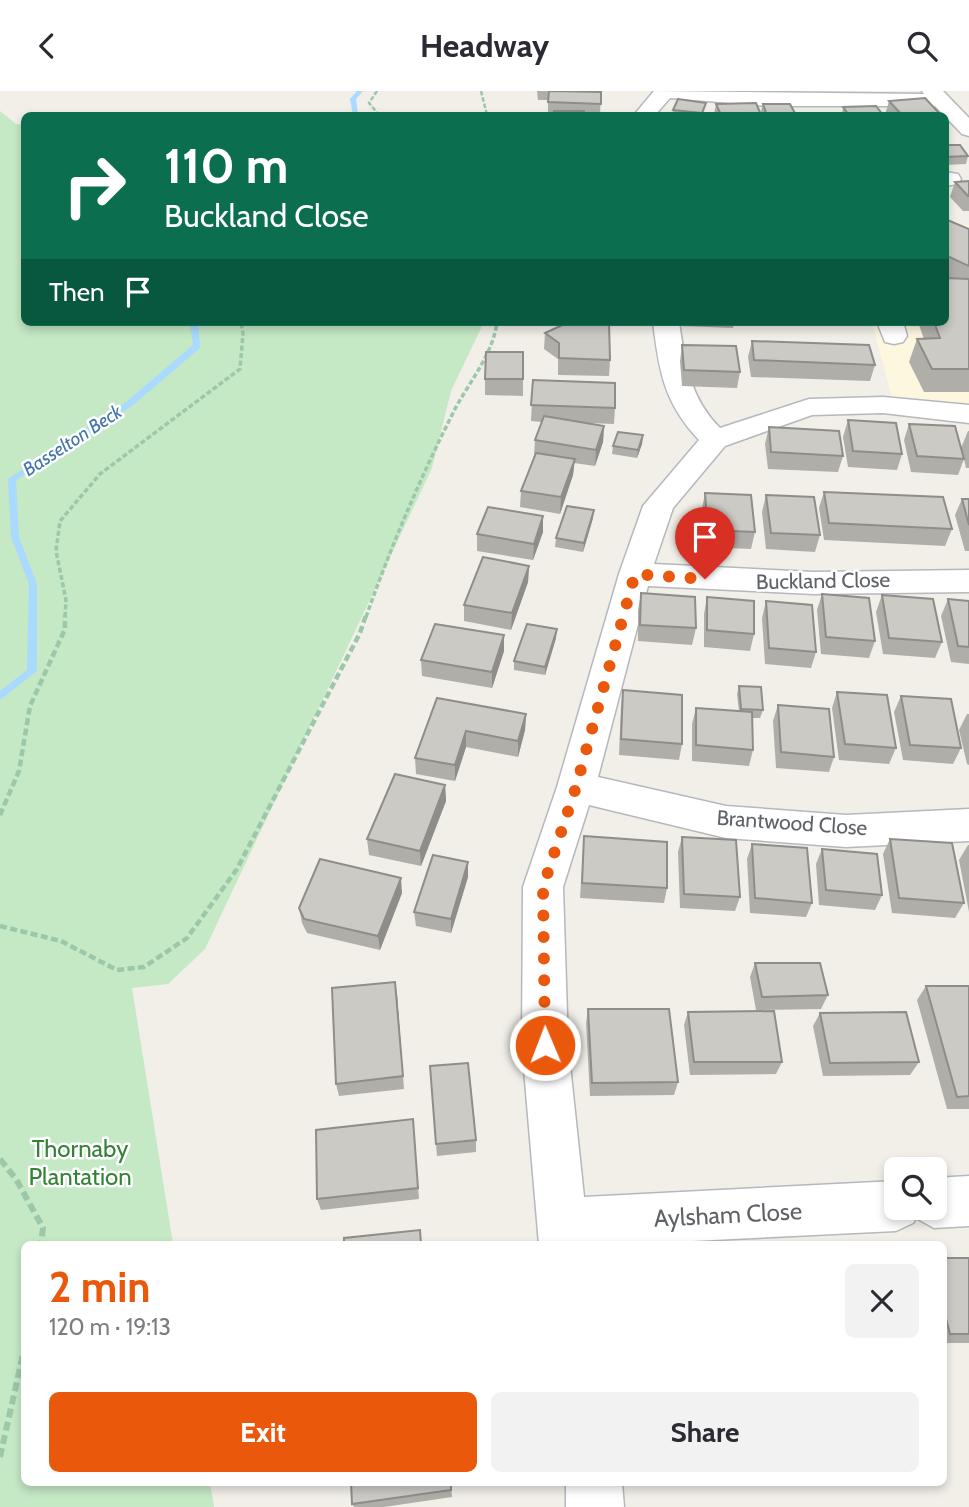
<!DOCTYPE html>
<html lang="en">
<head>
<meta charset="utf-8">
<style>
  :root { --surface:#fff; --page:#f2f2f3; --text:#2b2b33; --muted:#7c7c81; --accent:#ea580c }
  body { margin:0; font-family:Cabin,sans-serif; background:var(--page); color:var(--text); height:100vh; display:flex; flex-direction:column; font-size:26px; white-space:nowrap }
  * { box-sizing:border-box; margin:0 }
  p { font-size:23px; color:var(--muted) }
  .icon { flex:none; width:38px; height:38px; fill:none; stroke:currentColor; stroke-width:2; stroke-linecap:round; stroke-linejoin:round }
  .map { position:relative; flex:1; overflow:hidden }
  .drawer { position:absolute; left:21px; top:1150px; width:926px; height:245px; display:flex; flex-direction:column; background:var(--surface); border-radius:10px; box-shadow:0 4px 10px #0003 }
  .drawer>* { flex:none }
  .top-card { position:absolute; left:21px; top:21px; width:928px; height:214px; border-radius:10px; box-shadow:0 4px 10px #0003; background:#0b6e4f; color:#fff; overflow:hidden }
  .fabs { position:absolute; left:884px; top:1066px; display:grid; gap:14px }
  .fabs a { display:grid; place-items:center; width:63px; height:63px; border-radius:10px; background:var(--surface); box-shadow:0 4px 10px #0003; font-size:35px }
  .pin { position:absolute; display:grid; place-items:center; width:60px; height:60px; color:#fff; margin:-72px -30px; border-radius:50% 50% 50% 0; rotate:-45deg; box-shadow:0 0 7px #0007 }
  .pin .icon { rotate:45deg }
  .me { position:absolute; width:77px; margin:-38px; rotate:359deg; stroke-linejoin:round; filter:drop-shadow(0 0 5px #0008) }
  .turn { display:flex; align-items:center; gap:24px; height:147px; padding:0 28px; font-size:32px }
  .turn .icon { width:91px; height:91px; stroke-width:2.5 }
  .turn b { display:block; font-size:49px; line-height:60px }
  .then { display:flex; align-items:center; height:66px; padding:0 28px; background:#0003; gap:14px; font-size:26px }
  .round { display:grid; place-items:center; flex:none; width:74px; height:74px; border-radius:10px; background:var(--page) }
  .headline { display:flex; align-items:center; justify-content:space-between; height:119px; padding:0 28px }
  h1 { font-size:42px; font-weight:700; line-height:52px; color:var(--accent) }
  .button { display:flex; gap:14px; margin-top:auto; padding:14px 28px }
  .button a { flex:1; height:80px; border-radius:10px; background:var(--accent); color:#fff; font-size:28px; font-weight:700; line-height:80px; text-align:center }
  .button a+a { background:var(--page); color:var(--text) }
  header { display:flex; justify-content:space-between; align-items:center; height:91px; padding:0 28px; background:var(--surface); font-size:32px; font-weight:700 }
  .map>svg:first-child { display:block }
  .commercial { fill:#fef7e0 }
  .green { fill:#c5e8c5 }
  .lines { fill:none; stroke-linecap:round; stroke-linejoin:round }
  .stream { fill:#aadaff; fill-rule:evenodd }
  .minor-casing { stroke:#b5b8bc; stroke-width:3 }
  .path-far3 { stroke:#9cc7a9; stroke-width:2.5; stroke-dasharray:4.5 2; stroke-linecap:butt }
  .path-far2 { stroke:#9cc7a9; stroke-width:3.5; stroke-dasharray:5 2.5; stroke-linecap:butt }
  .path-far1 { stroke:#9cc7a9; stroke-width:4.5; stroke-dasharray:7 3.5; stroke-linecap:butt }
  .path { stroke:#9cc7a9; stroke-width:6; stroke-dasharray:9 4.5; stroke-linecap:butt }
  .minor { fill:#fff; fill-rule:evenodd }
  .wall { fill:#afaea9 }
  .shaded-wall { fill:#8f8d8a }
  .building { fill:#cccac5; stroke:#8f8d8a; stroke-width:2 }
  .route { stroke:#ea580c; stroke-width:12; stroke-dasharray:0 21.6 }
  .labels { text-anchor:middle; stroke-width:5; stroke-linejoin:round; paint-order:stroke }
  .far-water-label { font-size:19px; font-style:italic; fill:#4174aa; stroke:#fff }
  .street-label { font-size:21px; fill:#5f6368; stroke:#fff }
  .near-park-label { font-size:24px; fill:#348238; stroke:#fff }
  .near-street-label { font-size:24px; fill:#5f6368; stroke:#fff }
</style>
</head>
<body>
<header><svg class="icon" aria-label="back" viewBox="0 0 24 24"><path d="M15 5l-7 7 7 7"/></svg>Headway<svg class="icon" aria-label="search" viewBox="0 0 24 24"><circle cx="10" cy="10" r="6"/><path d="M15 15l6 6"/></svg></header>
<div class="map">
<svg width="969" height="1416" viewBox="0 0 969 1416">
  <rect width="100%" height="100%" fill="#f1efe8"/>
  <polygon class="commercial" points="969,134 969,318 892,307 872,231 945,231 945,136"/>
  <polygon class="green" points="0,20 16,33 24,34 24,231 484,231 451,300 432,377 205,858 168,893 132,897 173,1153 24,1153 24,1391 210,1391 214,1416 0,1416"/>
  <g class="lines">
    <g class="stream">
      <polygon points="357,0 363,0 356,8 358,24 353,24 350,8"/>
      <polygon points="190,231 198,231 200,257 132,315 16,389 19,446 37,493 37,580 0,609 0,600 27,579 29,493 11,446 8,388 126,311 193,254"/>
    </g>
    <g class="minor-casing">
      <g id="minor">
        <polygon points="654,0 924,3 922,0 943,0 969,27 969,45 962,43 935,15 768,15 670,7 655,24 634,24"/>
        <polygon points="945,81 958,83 961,88 958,93 945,95"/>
        <path d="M653 231H679C685 272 690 307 720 337L809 308 883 306 969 314V332L883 322 812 324 725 355 673 417 654 473 814 481 969 479V501L814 503 648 495 598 686 726 715 846 724 969 718V750L846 756 726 747 589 714 563 796 568 955 584 1106 896 1090V1116H934V1087L969 1085V1135L934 1137 916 1127 913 1132 896 1140 631 1153H539L522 955 523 796 557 696 619 483 643 415 699 349C664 312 659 280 653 231Z"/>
        <polygon points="877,231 903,231 907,245 903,251 894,253 885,251"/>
        <polygon points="566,1391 622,1391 624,1416 566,1416"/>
      </g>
    </g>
    <g class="path-far3">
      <polyline points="377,0 369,12 379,24"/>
      <polyline points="481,0 487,24"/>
    </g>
    <g class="path-far2">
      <polyline points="65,526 66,509 56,460 60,430 100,383 240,278 243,243 241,231"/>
      <path d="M366 526C391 455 421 385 455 318 470 290 493 263 497 231"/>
    </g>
    <g class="path-far1">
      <polyline points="0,724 19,680 30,615 65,538 65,524"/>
      <polyline points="0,835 61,850 117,879 144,876 187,847 237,778 360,542 366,524"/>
    </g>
    <g class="path">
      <polyline points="0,1068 16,1088 43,1137 41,1153"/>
      <polyline points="0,1366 24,1259"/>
    </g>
    <use href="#minor" class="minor"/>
  </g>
  <g class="wall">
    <polygon points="537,0 601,0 600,24 548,24 548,9 538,9"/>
    <polygon points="889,10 940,23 940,24 885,24"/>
    <polygon points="706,12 703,24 672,24 673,19"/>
    <polygon points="716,13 761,24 714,24"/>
    <polygon points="763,13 796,24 763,24 761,20"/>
    <polygon points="843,16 883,24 842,24"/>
    <polygon points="945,54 968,65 966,73 945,74"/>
    <polygon points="969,90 969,120 963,120 950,106 955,91"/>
    <polygon points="945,128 969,138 969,301 924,301 909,271 917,248 924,248 918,231 945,231"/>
    <polygon points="679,231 734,231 733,237 680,235"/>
    <polygon points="545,242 610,269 609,285 558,284 558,268 544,258"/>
    <polygon points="752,250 875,274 870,290 751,286 748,266"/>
    <polygon points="682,254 740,281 737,297 682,295 680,270"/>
    <polygon points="523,261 523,305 485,304 485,288"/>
    <polygon points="533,289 615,317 614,333 588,332 604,335 603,351 595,375 574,372 573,384 560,423 520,416 521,400 534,365 535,349 542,331 531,330"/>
    <polygon points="848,329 902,363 897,379 848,376 843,346"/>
    <polygon points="909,333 961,357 968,340 969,340 969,377 966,377 964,368 958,384 911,381 904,349"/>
    <polygon points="769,336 843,365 838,381 768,378 765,353"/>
    <polygon points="643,344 642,353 637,367 612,363 613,355"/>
    <polygon points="824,401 952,438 945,455 824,449 819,417"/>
    <polygon points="705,402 755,441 751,458 705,456 702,418"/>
    <polygon points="766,404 820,444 815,461 766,458 762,421"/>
    <polygon points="962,408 969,408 969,460 965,460 955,424"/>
    <polygon points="593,427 583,461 555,456 556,447"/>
    <polygon points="543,441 533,469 477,460 477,443"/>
    <polygon points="529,475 528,491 511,539 464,530 464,514"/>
    <polygon points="641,502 696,537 692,554 638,550 638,519"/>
    <polygon points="822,503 875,550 869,567 821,563 817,519"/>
    <polygon points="882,504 942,551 935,567 883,563 876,521"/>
    <polygon points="707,506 754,543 750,560 704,556 704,523"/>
    <polygon points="948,508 969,510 969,573 951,571 941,525"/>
    <polygon points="766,510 816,561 811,577 765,573 762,527"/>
    <polygon points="556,547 545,584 514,579 514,570"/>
    <polygon points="504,560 492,597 422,585 421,569"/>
    <polygon points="739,595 763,619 760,627 752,627 753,659 749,675 692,670 692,633 696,617 739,620 737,603"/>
    <polygon points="623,599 682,653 679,669 619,664 621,615"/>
    <polygon points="837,601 896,657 889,673 839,669 832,617"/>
    <polygon points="901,605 961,657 953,673 903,669 894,621"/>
    <polygon points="437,607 526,623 525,639 518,666 466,656 455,690 416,683 415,667"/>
    <polygon points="778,614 834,666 829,681 776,677 773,630"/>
    <polygon points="967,623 969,623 969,674 967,673 959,639"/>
    <polygon points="445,694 446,710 421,775 369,764 367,748"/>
    <polygon points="584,745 667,797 664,812 580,807"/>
    <polygon points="682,746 740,806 735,820 680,817 678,761"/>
    <polygon points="890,748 964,812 955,827 892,822 883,763"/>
    <polygon points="752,753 812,812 806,826 750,822 747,768"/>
    <polygon points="968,754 969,754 969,821 959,769"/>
    <polygon points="822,758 882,804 875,819 819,814 816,773"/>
    <polygon points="468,786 451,842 416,835 414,821"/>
    <polygon points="402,802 380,859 307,842 302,832 299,817"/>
    <polygon points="755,872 828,904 821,918 756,919 750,886"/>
    <polygon points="926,895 969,895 969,1018 947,1018 917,909"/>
    <polygon points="397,904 404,998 339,1005 336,993"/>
    <polygon points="588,918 678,991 674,1004 590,1005 586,932"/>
    <polygon points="688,921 782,971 776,983 690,984 684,934"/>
    <polygon points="820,922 919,971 910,984 823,985 813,935"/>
    <polygon points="413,1028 419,1108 321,1119 317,1108"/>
    <polygon points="476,1049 476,1061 437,1065 436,1053"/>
    <rect x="943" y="1167" width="26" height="85"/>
    <polygon points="351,1391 451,1391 452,1406 384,1416 354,1416 352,1413"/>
  </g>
  <g class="shaded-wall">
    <polygon points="604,335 603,351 595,375 596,359"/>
    <polygon points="643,344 642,353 637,367 638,359"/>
    <polygon points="575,368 573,384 560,423 561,406"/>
    <polygon points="594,419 593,427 583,461 584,452"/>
    <polygon points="543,425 543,441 533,469 534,453"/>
    <polygon points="529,475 528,491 511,539 512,522"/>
    <polygon points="557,538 556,547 545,584 545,576"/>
    <polygon points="504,544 504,560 492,597 492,581"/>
    <polygon points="526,623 525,639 518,666 518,650"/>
    <polygon points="466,640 466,656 455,690 455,674"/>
    <polygon points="445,694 446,710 421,775 420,760"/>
    <polygon points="468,771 468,786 451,842 451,828"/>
    <polygon points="401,787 402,802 380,859 378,845"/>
    <polygon points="395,891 397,904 404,998 403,985"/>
  </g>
  <g class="building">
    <polygon points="549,0 601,1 601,13 548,11"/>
    <polygon points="925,7 940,23 902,24 889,10"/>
    <polygon points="678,8 706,12 702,22 673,19"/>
    <polygon points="756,12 761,24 721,24 716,13"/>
    <polygon points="763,13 790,13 796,24 767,24"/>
    <polygon points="876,15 883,24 849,24 843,16"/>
    <polygon points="554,20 584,20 584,24 553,24"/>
    <polygon points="945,54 960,54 968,65 945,66"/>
    <polygon points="969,90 969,105 968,105 955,91"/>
    <polygon points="945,128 969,138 969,175 945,164"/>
    <polygon points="945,187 969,188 969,278 932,278 917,248 940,247 934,231 945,231"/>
    <polygon points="569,231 609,231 610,269 559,267 559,252 545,242"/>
    <polygon points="752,250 869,254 875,274 754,269"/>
    <polygon points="682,254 736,255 740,281 684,279"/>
    <polygon points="486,261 523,261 523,288 485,288"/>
    <polygon points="533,289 615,292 615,317 531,314"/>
    <polygon points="544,325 604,335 596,359 535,349"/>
    <polygon points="848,329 896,332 902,363 853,360"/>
    <polygon points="909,333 955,335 964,368 917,365"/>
    <polygon points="769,336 839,340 843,365 771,361"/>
    <polygon points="618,341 643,344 638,359 613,355"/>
    <polygon points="536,362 575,368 561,406 521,400"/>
    <polygon points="824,401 943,406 952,438 829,432"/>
    <polygon points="705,402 751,404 755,441 708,439"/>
    <polygon points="766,404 814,406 820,444 771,442"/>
    <polygon points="962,408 969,408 969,434"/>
    <polygon points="567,415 594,419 584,452 556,447"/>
    <polygon points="488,416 543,425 534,453 477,443"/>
    <polygon points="483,466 529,475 512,522 464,514"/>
    <polygon points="641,502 695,506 696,537 640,534"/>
    <polygon points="822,503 869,507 875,550 826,546"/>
    <polygon points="882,504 933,508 942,551 889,547"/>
    <polygon points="707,506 754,510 754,543 707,539"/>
    <polygon points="948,508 969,510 969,556 958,555"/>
    <polygon points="766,510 812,514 816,561 769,557"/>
    <polygon points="435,533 504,544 492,581 421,569"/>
    <polygon points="527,533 557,538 545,576 514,570"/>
    <polygon points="739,595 761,596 763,619 741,618"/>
    <polygon points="623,599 682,604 682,653 621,648"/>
    <polygon points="837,601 887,604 896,657 845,653"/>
    <polygon points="901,605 951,608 961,657 910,654"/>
    <polygon points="437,607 526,623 518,650 466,640 455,674 415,667"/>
    <polygon points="778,614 829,618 834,666 781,661"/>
    <polygon points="696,617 752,621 753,659 696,654"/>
    <polygon points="395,683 445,694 420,760 367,748"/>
    <polygon points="584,745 667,751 667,797 582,792"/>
    <polygon points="682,746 736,749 740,806 684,803"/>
    <polygon points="890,748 952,752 964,812 899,807"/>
    <polygon points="752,753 807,757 812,812 755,807"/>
    <polygon points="822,758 877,763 882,804 826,799"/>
    <polygon points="433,764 468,771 451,828 414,821"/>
    <polygon points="320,768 401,787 378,845 304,828 299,817"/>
    <polygon points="755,872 820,872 828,904 762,906"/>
    <polygon points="395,891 403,985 336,993 332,897"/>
    <polygon points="926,895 969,895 969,1005 957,1006"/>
    <polygon points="588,918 669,918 678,991 592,992"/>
    <polygon points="774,920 782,971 694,971 688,921"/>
    <polygon points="906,921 919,971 830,972 820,922"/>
    <polygon points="468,972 476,1049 436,1053 430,975"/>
    <polygon points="413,1028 418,1097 317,1108 316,1039"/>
    <polygon points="420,1139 421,1153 344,1153 344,1147"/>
    <polygon points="943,1167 969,1167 969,1243 950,1243 943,1216"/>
    <polygon points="351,1391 451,1391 451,1399 352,1413"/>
  </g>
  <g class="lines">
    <polyline class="route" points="545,954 543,796 576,696 635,483 705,488"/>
  </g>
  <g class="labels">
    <g class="far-water-label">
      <text transform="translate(72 349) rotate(-33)" y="7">Basselton Beck</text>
    </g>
    <g class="street-label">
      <text transform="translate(823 490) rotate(-1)" y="7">Buckland Close</text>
      <text transform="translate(792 732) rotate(4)" y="7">Brantwood Close</text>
    </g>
    <g class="near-park-label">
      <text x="80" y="1066">Thornaby<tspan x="80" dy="28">Plantation</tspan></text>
    </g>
    <g class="near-street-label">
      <text transform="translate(728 1124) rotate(-3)" y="8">Aylsham Close</text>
    </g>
  </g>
</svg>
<div class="fabs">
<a><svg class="icon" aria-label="search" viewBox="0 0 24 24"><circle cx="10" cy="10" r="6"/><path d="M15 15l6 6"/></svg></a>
</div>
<div class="pin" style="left:705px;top:488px;background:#d93025"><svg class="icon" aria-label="arrive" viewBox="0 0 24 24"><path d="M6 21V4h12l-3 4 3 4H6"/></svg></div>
<svg class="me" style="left:545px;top:954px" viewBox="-20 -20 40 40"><circle r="17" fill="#ea580c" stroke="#fff" stroke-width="3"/><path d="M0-11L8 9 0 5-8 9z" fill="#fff"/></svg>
<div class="top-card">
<div class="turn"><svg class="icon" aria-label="right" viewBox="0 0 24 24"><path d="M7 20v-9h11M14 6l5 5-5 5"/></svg><div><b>110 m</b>Buckland Close</div></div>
<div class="then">Then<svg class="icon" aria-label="arrive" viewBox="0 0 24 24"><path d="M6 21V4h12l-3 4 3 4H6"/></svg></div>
</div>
<section class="drawer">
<div class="headline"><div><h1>2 min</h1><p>120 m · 19:13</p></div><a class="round"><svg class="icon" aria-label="close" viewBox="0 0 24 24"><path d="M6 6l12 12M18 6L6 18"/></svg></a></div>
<div class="button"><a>Exit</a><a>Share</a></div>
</section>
</div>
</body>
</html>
